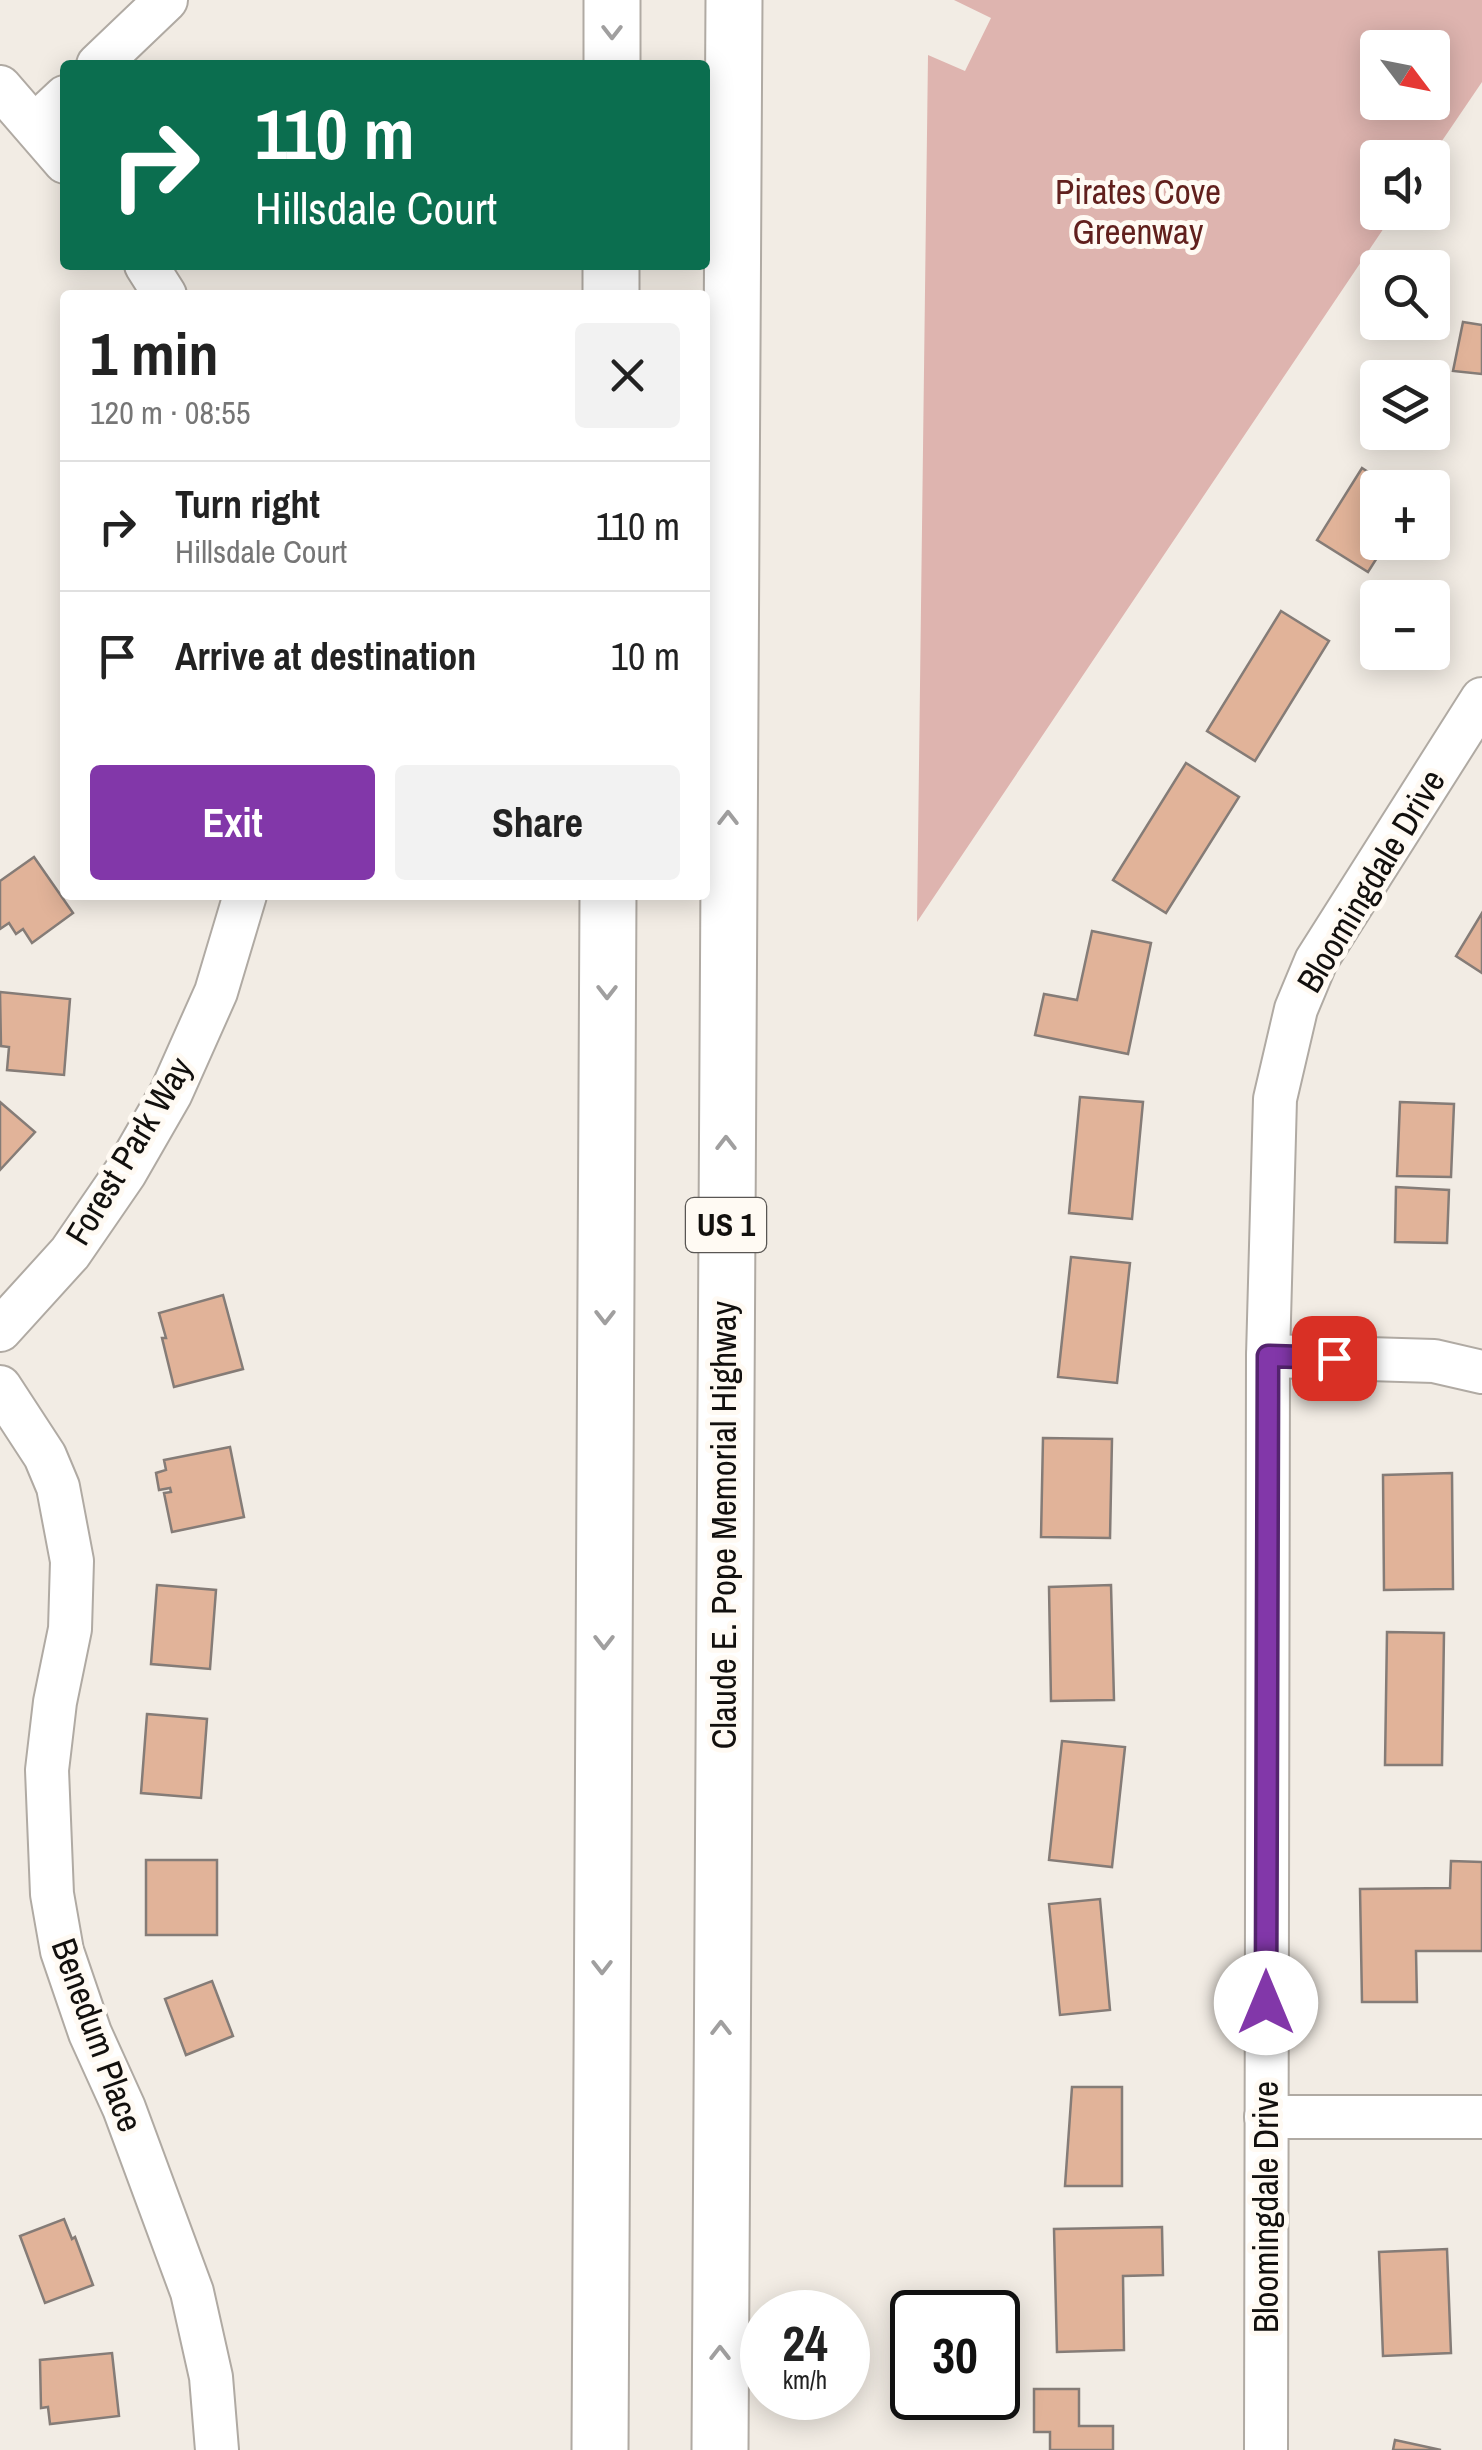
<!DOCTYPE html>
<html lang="en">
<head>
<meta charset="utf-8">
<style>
  :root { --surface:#fff; --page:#f2f2f2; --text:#222; --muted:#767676; --line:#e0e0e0; --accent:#8237a9 }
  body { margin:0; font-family:"Archivo Narrow",sans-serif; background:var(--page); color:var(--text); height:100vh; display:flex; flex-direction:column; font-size:38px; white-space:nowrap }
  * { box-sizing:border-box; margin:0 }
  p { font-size:32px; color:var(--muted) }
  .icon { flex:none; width:55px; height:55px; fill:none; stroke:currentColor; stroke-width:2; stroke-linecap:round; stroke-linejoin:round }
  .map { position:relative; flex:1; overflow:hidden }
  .side { position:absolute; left:60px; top:290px; width:650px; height:610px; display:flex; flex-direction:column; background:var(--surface); border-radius:10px; box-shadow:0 5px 25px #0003 }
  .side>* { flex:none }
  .banner { position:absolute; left:60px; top:60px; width:650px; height:210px; border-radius:10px; box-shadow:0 5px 25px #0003; background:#0b6e4f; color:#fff; overflow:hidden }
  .needle { width:65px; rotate:122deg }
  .tools { position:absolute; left:1360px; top:30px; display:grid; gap:20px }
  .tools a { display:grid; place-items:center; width:90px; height:90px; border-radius:10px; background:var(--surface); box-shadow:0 5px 25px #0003; font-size:50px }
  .speed { position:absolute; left:740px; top:2290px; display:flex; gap:20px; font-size:50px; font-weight:700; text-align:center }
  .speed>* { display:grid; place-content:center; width:130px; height:130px; border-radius:50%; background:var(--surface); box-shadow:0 5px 25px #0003; line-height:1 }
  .speed small { font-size:25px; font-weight:400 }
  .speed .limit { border:5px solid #111; border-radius:15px; background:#fff; color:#111 }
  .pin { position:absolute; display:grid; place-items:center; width:85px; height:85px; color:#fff; margin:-42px; border-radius:20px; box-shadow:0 5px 15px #0006 }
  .me { position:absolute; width:110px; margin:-55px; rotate:0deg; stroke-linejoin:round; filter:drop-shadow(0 0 8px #0008) }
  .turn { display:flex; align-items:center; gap:35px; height:210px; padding:0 30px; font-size:45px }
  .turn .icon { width:130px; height:130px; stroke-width:2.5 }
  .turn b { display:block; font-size:70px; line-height:85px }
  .round { display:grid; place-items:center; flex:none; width:105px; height:105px; border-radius:10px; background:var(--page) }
  .head { display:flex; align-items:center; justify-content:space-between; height:170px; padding:0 30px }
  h1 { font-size:60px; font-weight:700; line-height:75px }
  .cta { display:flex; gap:20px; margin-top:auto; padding:20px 30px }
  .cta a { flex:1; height:115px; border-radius:10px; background:var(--accent); color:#fff; font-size:40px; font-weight:700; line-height:115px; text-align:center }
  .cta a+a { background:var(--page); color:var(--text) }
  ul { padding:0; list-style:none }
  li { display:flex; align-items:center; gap:30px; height:130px; padding:0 30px; border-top:2px solid var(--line) }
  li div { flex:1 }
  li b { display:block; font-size:38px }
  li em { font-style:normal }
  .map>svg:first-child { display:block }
  .green { fill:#deb4af; fill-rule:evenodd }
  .building { fill:#e1b399; stroke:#857c77; stroke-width:2.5 }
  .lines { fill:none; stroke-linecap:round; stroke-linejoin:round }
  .minor-casing { stroke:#b0aaa3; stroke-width:46 }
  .highway-casing { stroke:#b0aaa3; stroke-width:59 }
  .minor { stroke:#fff; stroke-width:42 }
  .highway { stroke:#fff; stroke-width:55 }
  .oneway { stroke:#a09f9f }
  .route-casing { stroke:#54246e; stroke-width:25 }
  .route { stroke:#8237a9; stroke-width:18 }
  .labels { text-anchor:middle; stroke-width:10; stroke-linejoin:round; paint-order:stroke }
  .shield { fill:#fffaf3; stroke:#595653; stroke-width:2.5 }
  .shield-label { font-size:32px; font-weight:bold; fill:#12100e }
  .park-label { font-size:35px; fill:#61201d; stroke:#fffaf3 }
  .street-label { font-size:35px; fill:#12100e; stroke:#fffaf3 }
</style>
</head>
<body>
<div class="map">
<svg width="1482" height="2450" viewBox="0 0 1482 2450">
  <rect width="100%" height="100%" fill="#f2ece4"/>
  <path class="green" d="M954 0H1482V82L1431 157 1378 158V212L1394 213 917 922 928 55 965 71 991 18ZM1378 48H1432V102H1378Z"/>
  <g class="building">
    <polygon points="1463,322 1482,325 1482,374 1453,371"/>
    <polygon points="1362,468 1393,488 1378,488 1378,542 1387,542 1368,572 1317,540"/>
    <polygon points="1281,611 1329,641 1255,761 1207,731"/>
    <polygon points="1186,763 1239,797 1166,913 1113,880"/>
    <polygon points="34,857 73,913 32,943 23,929 16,934 9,923 0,929 0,881"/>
    <polygon points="1482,913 1482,973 1456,956"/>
    <polygon points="1092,931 1151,943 1128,1054 1035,1035 1044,994 1077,1000"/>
    <polygon points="0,992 70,999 64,1075 7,1070 9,1047 1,1046"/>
    <polygon points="1080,1097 1143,1102 1132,1219 1069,1213"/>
    <polygon points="0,1102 35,1132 0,1170"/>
    <polygon points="1400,1102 1454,1104 1451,1177 1397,1176"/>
    <polygon points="1396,1187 1449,1190 1447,1243 1395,1242"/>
    <polygon points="1071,1257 1130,1263 1117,1383 1058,1377"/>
    <polygon points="223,1295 243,1369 174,1387 162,1338 166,1338 159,1313"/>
    <polygon points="1043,1438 1112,1439 1110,1538 1041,1537"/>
    <polygon points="230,1447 244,1517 172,1532 164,1493 171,1492 170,1488 159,1490 156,1473 166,1470 164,1460"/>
    <polygon points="1452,1473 1453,1589 1384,1590 1383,1475"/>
    <polygon points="157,1585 216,1590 210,1669 151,1664"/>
    <polygon points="1111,1585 1114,1700 1051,1701 1049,1587"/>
    <polygon points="1387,1632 1444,1633 1442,1765 1385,1765"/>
    <polygon points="147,1714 207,1719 201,1798 141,1793"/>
    <polygon points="1062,1741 1125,1747 1112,1867 1049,1860"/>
    <rect x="146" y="1860" width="71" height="75"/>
    <polygon points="1451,1861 1482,1862 1482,1951 1416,1951 1417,2002 1362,2002 1360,1889 1450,1888"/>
    <polygon points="1100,1899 1110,2010 1060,2015 1049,1904"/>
    <polygon points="212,1981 233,2036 186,2055 165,1999"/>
    <polygon points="1072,2087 1122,2087 1122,2186 1065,2186"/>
    <polygon points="64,2219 72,2239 75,2237 93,2285 45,2303 20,2236"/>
    <polygon points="1162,2227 1163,2275 1123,2276 1124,2350 1057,2352 1054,2229"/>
    <polygon points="1447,2249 1451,2353 1383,2356 1379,2252"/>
    <polygon points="112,2353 119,2416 50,2424 48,2407 41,2408 40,2360"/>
    <polygon points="1034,2389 1079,2389 1079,2426 1113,2426 1113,2450 1050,2450 1050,2432 1034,2432"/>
    <polygon points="1395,2440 1441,2450 1393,2450"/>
  </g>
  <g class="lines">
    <g class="minor-casing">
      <g id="minor">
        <polyline points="98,65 166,0"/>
        <polyline points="0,87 65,162"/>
        <polyline points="35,125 65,97"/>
        <polyline points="146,265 165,295"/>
        <polyline points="0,1330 70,1253 125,1173 171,1093 216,992 245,895"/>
        <polyline points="1268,1356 1434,1361 1482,1372"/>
        <polyline points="0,1387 45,1456 58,1487 72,1561 70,1629 55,1702 47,1770 52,1894 62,1951 90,2033 124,2108 192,2292 211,2377 217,2450"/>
        <polyline points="1266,2117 1482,2117"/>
        <polyline points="1266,2450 1268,1356 1275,1099 1296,1009 1316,961 1482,699"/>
      </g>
    </g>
    <g class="highway-casing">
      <g id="highway">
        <polyline points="612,65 612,0"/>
        <polyline points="611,295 611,265"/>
        <polyline points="600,2450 608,895"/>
        <polyline points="720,2450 734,0"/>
      </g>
    </g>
    <use href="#minor" class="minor"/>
    <use href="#highway" class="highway"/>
  </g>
  <defs><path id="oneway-chevron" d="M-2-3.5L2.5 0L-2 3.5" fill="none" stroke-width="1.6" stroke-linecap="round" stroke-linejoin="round" transform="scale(2.5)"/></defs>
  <g class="oneway">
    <use href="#oneway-chevron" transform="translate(612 32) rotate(90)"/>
    <use href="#oneway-chevron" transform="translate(728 818) rotate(-90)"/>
    <use href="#oneway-chevron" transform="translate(607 992) rotate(90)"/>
    <use href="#oneway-chevron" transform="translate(726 1143) rotate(-90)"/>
    <use href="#oneway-chevron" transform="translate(605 1317) rotate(90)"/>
    <use href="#oneway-chevron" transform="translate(604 1642) rotate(90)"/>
    <use href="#oneway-chevron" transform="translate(602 1967) rotate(90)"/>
    <use href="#oneway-chevron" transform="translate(721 2028) rotate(-90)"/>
    <use href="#oneway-chevron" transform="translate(720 2353) rotate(-90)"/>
  </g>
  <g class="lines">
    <g class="route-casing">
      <polyline id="route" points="1266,2003 1268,1356 1334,1358"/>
    </g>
    <use href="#route" class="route"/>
  </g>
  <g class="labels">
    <rect class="shield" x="686" y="1198" width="80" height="54" rx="8"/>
    <g class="shield-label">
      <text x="726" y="1236">US 1</text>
    </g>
    <g class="park-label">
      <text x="1138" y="204">Pirates Cove<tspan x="1138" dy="40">Greenway</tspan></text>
    </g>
    <g class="street-label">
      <text transform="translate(1371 881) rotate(-59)" y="12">Bloomingdale Drive</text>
      <text transform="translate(129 1151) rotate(-59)" y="12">Forest Park Way</text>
      <text transform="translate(724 1525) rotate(-90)" y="12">Claude E. Pope Memorial Highway</text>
      <text transform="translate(97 2035) rotate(70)" y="12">Benedum Place</text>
      <text transform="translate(1266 2207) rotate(-90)" y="12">Bloomingdale Drive</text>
    </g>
  </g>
</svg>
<div class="tools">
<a><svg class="needle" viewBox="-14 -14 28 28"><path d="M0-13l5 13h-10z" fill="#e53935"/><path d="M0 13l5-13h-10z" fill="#767676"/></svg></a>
<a><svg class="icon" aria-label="sound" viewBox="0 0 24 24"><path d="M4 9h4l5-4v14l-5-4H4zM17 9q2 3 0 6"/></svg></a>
<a><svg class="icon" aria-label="search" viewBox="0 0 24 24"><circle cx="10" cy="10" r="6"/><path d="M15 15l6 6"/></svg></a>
<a><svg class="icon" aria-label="layers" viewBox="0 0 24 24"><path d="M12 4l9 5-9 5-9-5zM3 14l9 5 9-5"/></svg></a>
<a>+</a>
<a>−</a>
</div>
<div class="speed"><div>24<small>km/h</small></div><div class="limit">30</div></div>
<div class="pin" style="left:1334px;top:1358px;background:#d93025"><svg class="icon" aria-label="arrive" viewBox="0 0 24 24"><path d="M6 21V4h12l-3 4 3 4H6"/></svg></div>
<svg class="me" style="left:1266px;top:2003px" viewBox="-20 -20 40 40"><circle r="19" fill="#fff"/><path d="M0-13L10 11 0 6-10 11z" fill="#8237a9"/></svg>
<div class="banner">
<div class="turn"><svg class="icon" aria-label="right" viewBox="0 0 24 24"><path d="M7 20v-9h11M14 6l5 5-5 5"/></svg><div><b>110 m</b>Hillsdale Court</div></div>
</div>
<section class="side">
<div class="head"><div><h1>1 min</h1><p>120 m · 08:55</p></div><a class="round"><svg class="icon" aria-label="close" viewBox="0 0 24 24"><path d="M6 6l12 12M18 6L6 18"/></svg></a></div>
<ul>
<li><svg class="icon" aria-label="right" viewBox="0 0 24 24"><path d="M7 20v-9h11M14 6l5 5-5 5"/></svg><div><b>Turn right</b><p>Hillsdale Court</p></div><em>110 m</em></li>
<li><svg class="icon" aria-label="arrive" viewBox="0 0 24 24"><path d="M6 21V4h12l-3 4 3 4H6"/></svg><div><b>Arrive at destination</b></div><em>10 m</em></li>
</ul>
<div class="cta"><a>Exit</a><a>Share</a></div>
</section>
</div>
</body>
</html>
